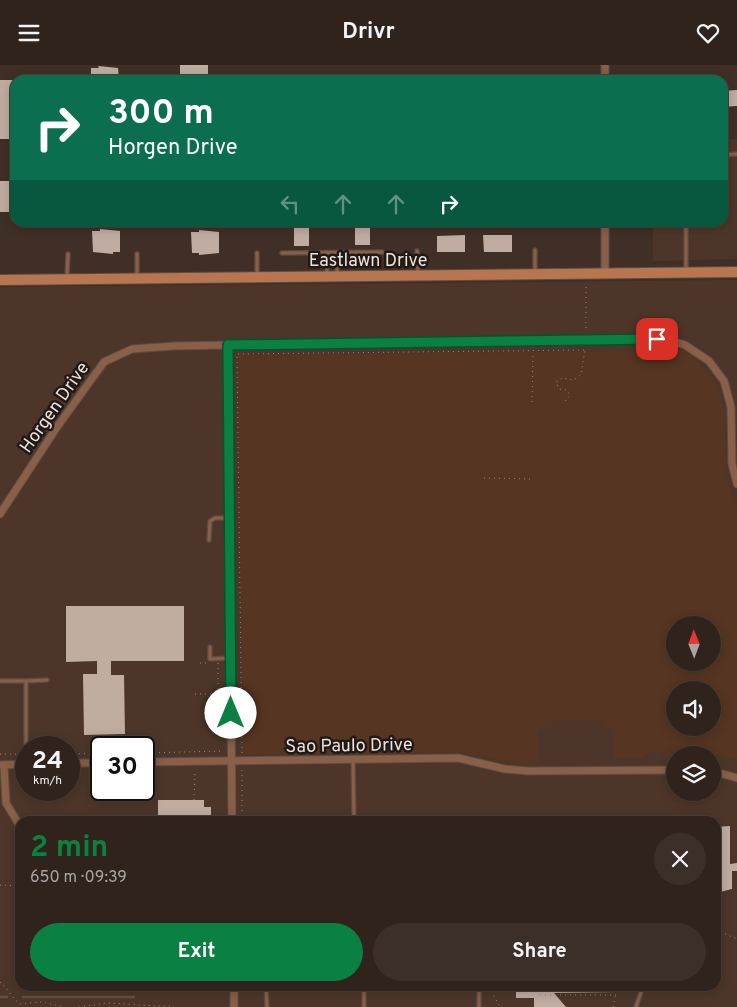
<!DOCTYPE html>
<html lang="en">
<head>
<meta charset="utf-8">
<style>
  :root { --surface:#30231c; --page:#3c2f29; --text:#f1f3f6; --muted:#a8a4a3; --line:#4b403b; --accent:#0b8043 }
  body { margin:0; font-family:Overpass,sans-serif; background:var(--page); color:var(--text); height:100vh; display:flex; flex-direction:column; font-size:19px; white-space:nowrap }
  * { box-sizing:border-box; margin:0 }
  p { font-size:16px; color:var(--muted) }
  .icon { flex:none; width:28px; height:28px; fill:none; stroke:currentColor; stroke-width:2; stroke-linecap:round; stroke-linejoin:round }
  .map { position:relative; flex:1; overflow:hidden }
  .panel { position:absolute; left:15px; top:751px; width:706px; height:175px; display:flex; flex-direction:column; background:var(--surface); border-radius:15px; box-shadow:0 2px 12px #0003,0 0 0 1px var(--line) }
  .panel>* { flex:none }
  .top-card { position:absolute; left:10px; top:10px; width:718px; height:152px; border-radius:15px; box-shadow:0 2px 12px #0003,0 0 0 1px var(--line); background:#0b6e4f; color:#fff; overflow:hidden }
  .needle { width:32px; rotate:359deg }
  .controls { position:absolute; left:666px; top:551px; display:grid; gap:10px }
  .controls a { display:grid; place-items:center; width:55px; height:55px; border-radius:50%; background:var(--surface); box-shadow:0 2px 12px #0003,0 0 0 1px var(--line); font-size:25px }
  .speed { position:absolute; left:15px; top:671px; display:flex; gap:10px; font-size:25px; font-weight:700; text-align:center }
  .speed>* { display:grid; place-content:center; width:65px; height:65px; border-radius:50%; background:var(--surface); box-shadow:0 2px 12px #0003,0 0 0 1px var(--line); line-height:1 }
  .speed small { font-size:12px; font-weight:400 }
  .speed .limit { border:2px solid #111; border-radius:8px; background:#fff; color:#111 }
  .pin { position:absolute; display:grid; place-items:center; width:42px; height:42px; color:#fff; margin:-21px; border-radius:10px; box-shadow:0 2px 8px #0006 }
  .me { position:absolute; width:55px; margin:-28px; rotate:0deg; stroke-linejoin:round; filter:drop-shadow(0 0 4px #0008) }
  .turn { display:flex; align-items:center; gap:18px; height:105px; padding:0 15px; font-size:22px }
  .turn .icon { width:65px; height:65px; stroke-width:2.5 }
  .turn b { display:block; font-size:35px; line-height:42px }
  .lanes { display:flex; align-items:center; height:48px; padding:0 15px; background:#0003; justify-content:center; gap:25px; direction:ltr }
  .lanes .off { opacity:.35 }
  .round { display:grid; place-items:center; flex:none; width:52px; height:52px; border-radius:26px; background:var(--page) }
  .overview { display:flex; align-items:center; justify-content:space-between; height:85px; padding:0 15px }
  h1 { font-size:30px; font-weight:700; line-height:38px; color:var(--accent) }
  .primary-button { display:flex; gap:10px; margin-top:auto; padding:10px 15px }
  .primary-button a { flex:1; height:58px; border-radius:30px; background:var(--accent); color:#fff; font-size:20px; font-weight:700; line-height:58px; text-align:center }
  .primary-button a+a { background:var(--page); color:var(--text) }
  header { display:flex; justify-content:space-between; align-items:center; height:65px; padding:0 15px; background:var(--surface); font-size:22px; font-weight:700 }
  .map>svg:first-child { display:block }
  .built { fill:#4d3629; fill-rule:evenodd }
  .green { fill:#563522; fill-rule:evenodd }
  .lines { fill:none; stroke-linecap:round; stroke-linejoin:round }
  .stream { stroke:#655043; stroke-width:2.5 }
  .building { fill:#c0aca1 }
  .lane-casing { stroke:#5c4c43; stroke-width:5.5 }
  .street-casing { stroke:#5c4c43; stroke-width:9 }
  .secondary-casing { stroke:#5c4c43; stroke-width:12 }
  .path { stroke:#978982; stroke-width:1; stroke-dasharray:1 4; stroke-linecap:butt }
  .lane { stroke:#895f48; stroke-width:3 }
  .street { stroke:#895f48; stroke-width:7 }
  .secondary { stroke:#b87650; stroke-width:10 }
  .route-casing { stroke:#07532c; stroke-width:12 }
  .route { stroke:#0b8043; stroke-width:9 }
  .labels { text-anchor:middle; stroke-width:5; stroke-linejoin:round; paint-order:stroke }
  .street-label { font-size:18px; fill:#ede2dc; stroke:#211915 }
</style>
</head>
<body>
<header><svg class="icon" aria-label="menu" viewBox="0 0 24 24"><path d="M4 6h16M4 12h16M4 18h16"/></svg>Drivr<svg class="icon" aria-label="heart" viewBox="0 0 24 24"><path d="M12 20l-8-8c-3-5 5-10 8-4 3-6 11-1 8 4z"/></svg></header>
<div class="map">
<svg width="737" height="942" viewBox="0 0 737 942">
  <rect width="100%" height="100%" fill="#402f26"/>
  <g class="built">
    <polygon points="723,74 737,74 737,194 653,196 653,158 722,158"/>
    <path d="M737 215V942H0V222ZM675 560H712V598H675ZM675 625H712V662H675ZM26 682H69V725H26ZM101 682H144V725H101ZM675 690H712V728H675ZM20 756H716V921H20Z"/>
  </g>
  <path class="green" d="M682 286C730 315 723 346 726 396 727 411 729 427 737 441V695L704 687 648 688 643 693H614L612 664H605V656H545V665L538 666V700L515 699 462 687 243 690 238 290ZM675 560H712V598H675ZM675 625H712V662H675Z"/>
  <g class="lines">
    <g class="stream">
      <polyline points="0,932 7,932"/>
      <polyline points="23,932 134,932"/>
    </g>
  </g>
  <g class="building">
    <rect x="180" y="0" width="28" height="15"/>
    <polygon points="98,1 118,3 119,15 91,15 91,3 99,3"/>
    <rect x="0" y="15" width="15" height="59"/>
    <polygon points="737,25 737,41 722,42 722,26"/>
    <rect x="0" y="116" width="13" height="31"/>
    <rect x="294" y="158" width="15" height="23"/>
    <rect x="355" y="158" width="15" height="22"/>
    <polygon points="100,164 120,166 120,187 113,187 113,189 93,187 92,166 100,166"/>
    <polygon points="199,165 219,167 219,188 199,190 199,188 192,188 191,167 199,167"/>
    <polygon points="465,170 465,187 437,187 437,171"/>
    <polygon points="483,170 512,170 512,187 484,187"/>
    <polygon points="66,541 184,541 184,596 111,596 111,610 124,610 125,669 84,670 83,609 97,609 97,596 66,597"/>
    <polygon points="158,735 204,735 204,742 211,742 211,756 158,756"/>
    <polygon points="730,761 730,799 737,798 737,806 732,806 732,824 716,828 716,762"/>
    <polygon points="516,921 617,921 617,927 554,928 566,942 534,942 534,933 516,933"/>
  </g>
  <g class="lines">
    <g class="lane-casing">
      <g id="lane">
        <polyline points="722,90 737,89"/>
        <polyline points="535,185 535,207"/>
        <polyline points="417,186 418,208"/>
        <polyline points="257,188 257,212"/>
        <polyline points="282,188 382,187"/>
        <polyline points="327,188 327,209"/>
        <polyline points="337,188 337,209"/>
        <polyline points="137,189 137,211"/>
        <polyline points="686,207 686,158"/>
        <polyline points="67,211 68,189"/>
        <polyline points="209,475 210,456 215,453 230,453"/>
        <polyline points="210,582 210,594 230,593"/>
        <polyline points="0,616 26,616 26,682"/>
        <polyline points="26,616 47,615"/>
        <polyline points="353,695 354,756"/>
        <polyline points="266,921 267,942"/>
        <polyline points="364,921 364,942"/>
        <polyline points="479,921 479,942"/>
        <polyline points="636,942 643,921"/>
      </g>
    </g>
    <g class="street-casing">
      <g id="street">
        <polyline points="605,0 605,15"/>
        <polyline points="605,158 605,208"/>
        <polyline points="228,280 232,756"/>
        <polyline points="0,449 57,362 104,297 132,284 174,281 586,274 657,274 672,276 685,280 709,296 724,316 731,342 732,399 737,419"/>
        <polyline points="144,697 458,693 505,704 528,706 675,705"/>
        <polyline points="69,698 101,698"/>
        <polyline points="0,700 26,699"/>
        <polyline points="4,700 6,738 20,761"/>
        <polyline points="712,706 737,713"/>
        <polyline points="234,921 234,942"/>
      </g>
    </g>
    <g class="secondary-casing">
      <polyline id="secondary" points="0,215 737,207"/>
    </g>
    <g class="path">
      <polyline points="586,222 586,266"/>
      <polyline points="565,336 570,331 567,325 559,324 556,317 562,313 574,315 581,309 585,285"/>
      <polyline points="532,337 533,287"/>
      <polyline points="484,413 532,414"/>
      <polyline points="200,598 207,598"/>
      <polyline points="195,629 222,629"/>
      <polyline points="218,629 218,598"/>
      <polyline points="144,688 223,686"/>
      <polyline points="242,688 237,289 585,285"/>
      <polyline points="0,689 26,689"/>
      <polyline points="69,689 101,688"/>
      <polyline points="242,705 242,756"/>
      <polyline points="194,735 195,705"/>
      <polyline points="0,820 20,821"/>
      <polyline points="716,865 737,874"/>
      <path d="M0 917C8 924 12 933 20 939L42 937 64 942"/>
      <polyline points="492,921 492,927 500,942"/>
      <polyline points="540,930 616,930"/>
      <polyline points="79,942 108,938 174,942"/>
      <polyline points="613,942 616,928"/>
    </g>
    <use href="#lane" class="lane"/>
    <use href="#street" class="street"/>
    <use href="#secondary" class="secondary"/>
  </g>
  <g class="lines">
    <g class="route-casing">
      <polyline id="route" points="231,648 228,280 657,274"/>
    </g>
    <use href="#route" class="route"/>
  </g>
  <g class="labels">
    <g class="street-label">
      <text x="368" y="201">Eastlawn Drive</text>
      <text transform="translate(54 342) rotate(-55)" y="6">Horgen Drive</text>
      <text transform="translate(349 680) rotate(-1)" y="6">Sao Paulo Drive</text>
    </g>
  </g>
</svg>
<div class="controls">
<a><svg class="needle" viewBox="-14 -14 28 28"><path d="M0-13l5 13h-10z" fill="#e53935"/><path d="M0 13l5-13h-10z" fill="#a8a4a3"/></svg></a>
<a><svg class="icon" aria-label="sound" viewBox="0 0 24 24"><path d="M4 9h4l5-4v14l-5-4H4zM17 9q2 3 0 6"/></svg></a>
<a><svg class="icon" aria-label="layers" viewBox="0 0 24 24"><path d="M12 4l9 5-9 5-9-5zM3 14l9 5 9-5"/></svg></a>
</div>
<div class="speed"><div>24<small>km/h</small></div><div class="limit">30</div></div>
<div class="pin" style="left:657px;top:274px;background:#d93025"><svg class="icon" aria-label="arrive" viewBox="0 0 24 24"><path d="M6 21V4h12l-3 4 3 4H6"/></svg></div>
<svg class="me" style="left:231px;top:648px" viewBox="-20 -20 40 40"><circle r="19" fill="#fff"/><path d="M0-13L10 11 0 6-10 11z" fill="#0b8043"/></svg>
<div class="top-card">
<div class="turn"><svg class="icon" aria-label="right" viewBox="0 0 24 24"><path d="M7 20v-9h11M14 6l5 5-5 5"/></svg><div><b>300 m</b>Horgen Drive</div></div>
<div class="lanes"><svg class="icon off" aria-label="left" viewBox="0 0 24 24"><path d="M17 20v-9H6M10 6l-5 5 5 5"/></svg><svg class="icon off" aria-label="ahead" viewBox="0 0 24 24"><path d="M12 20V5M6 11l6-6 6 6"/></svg><svg class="icon off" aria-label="ahead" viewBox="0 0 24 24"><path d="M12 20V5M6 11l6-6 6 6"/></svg><svg class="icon" aria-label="right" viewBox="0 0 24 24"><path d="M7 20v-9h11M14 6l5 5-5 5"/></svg></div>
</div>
<section class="panel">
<div class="overview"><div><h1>2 min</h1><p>650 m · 09:39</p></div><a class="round"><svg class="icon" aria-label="close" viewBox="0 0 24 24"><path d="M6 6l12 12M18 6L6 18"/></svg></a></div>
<div class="primary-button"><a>Exit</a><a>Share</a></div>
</section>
</div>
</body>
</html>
